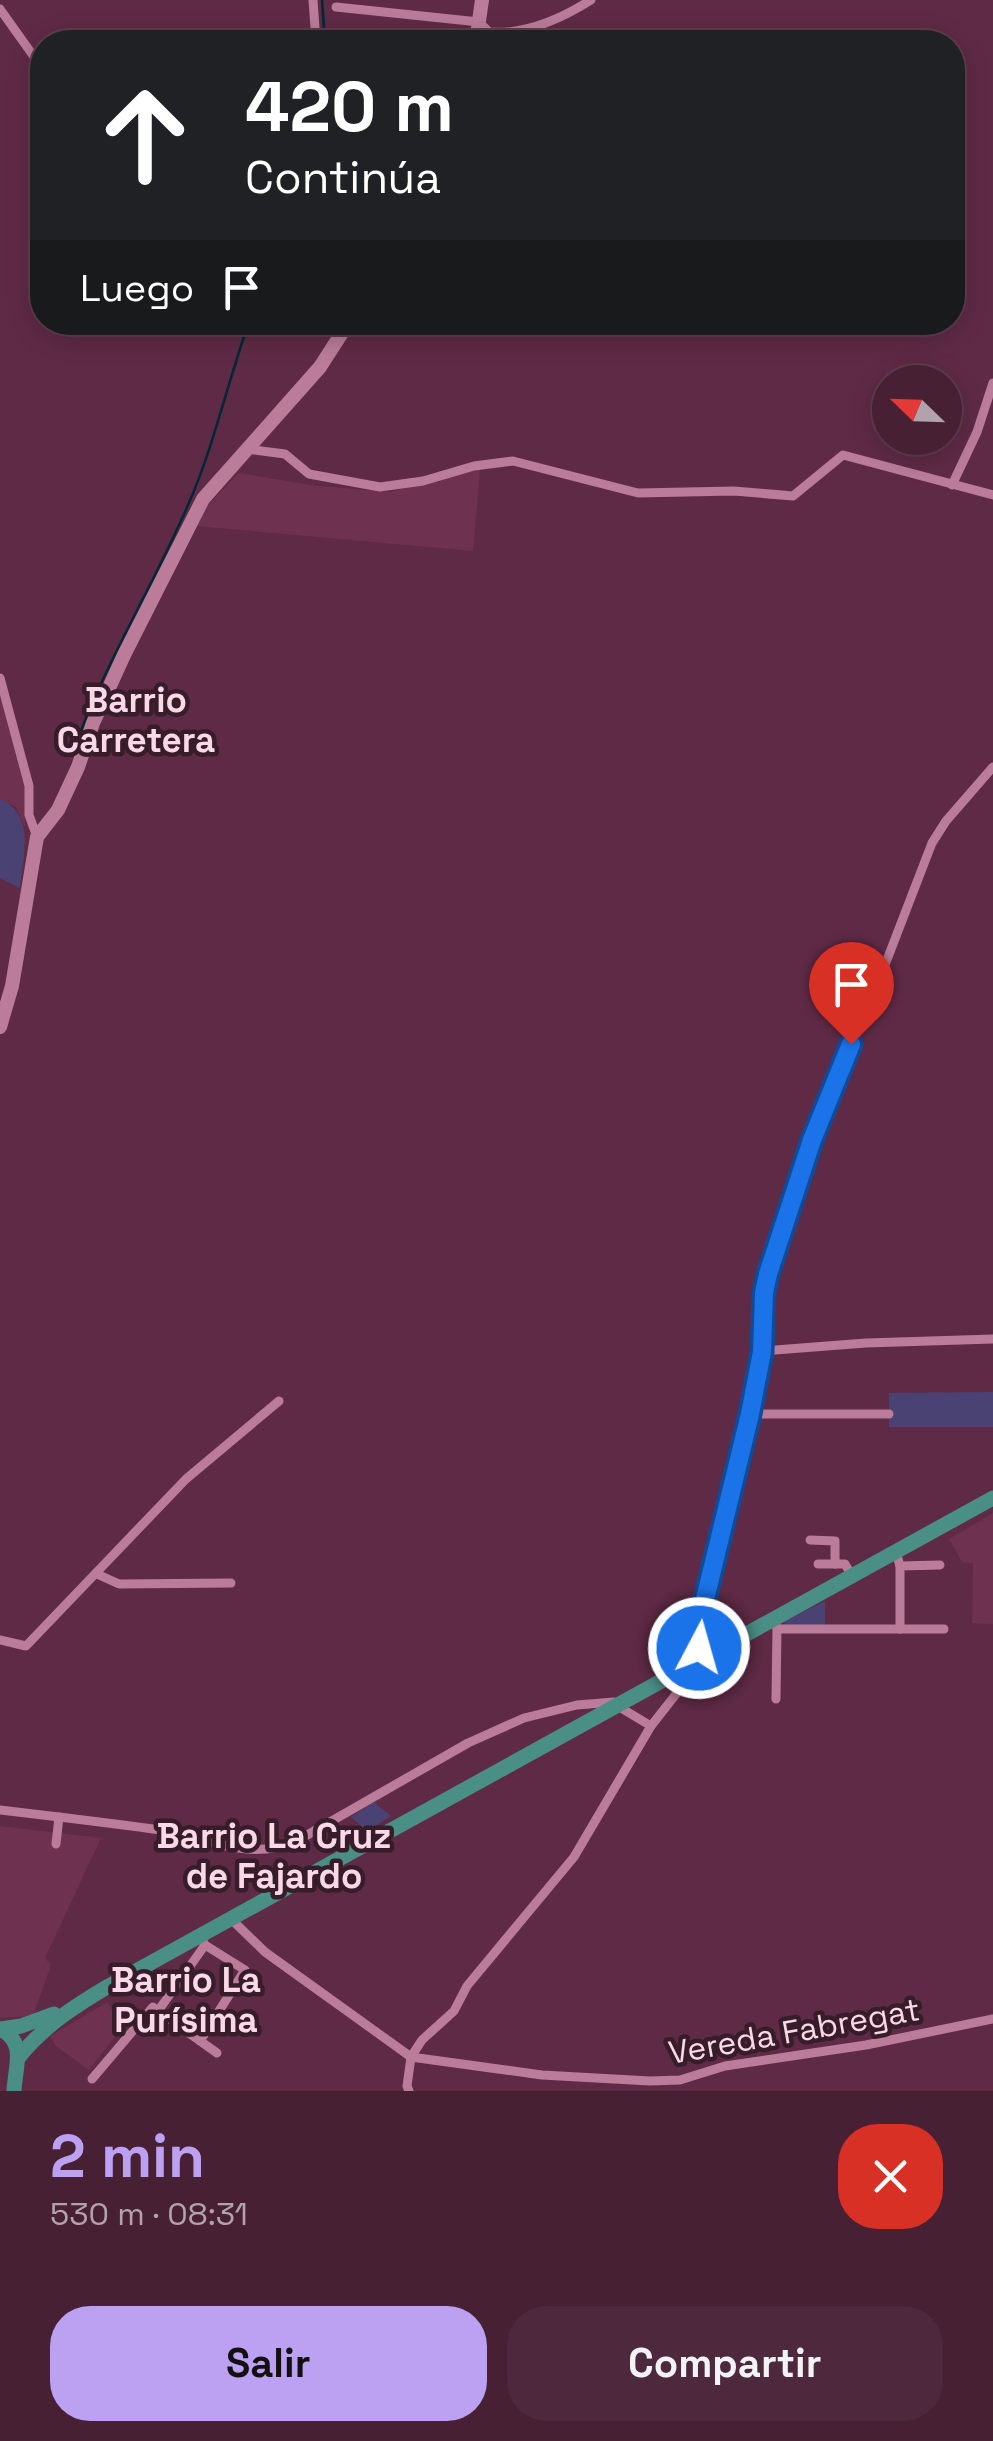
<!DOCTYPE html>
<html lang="es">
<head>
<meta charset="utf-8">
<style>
  :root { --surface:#472034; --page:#4e283c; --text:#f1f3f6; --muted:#b0a3ac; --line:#5f3e4f; --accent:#bca0f2 }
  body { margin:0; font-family:"Space Grotesk",sans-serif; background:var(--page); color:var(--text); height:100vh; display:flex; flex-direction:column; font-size:38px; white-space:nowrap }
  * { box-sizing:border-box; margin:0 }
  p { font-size:32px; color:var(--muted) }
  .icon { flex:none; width:55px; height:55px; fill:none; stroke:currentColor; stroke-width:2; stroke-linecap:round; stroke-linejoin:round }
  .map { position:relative; height:2091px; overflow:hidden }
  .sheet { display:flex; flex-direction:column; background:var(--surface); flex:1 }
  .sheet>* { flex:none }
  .top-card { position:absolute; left:30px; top:30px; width:935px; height:305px; border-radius:40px; box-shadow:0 5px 25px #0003,0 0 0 2px var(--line); background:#202124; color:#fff; overflow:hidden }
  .needle { width:65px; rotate:293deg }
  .tools { position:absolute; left:872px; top:365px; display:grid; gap:20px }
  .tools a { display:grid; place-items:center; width:90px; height:90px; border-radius:50%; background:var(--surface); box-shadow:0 5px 25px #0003,0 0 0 2px var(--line); font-size:50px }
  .pin { position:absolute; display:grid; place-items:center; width:85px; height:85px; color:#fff; margin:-102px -42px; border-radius:50% 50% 50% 0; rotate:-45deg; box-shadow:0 0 10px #0007 }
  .pin .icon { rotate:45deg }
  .me { position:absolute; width:110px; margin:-55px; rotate:6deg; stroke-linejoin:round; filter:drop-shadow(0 0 8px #0008) }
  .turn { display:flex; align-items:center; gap:35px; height:210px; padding:0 50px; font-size:45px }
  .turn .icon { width:130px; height:130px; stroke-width:2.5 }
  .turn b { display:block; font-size:70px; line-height:85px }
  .then { display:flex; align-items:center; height:95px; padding:0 50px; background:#0003; gap:20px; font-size:38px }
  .round { display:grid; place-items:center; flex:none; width:105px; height:105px; border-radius:40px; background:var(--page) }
  .summary { display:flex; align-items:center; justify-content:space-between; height:170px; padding:0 50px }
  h1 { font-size:60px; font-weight:700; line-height:75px; color:var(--accent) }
  .action { display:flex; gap:20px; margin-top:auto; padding:20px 50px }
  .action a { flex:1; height:115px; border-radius:40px; background:var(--accent); color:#111; font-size:40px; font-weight:700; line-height:115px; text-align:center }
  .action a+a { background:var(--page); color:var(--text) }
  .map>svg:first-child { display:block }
  .built { fill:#6e3150 }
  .green { fill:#4a4273 }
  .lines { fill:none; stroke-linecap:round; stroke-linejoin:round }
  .stream { stroke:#002737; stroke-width:2.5 }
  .street { stroke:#ba7c99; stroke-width:9 }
  .secondary { stroke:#ba7c99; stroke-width:14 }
  .primary { stroke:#4a8f86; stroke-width:15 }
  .route-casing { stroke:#114b97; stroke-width:25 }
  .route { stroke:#1a73e8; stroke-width:18 }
  .labels { text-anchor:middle; stroke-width:9; stroke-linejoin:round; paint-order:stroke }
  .street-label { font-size:32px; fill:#fad8e7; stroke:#361d29 }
  .neighbourhood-label { font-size:35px; font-weight:bold; fill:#fad8e7; stroke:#361d29 }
</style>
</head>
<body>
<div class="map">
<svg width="993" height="2091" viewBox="0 0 993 2091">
  <rect width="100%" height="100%" fill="#5f2a45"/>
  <g class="built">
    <polygon points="480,469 473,551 197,526 203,510 239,473 310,485 390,492"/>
    <polygon points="0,694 25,791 25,827 16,807 0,799"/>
    <polygon points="993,1513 993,1624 972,1623 973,1563 962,1562 949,1539"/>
    <polygon points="0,1826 101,1838 45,1958 51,1965 33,2016 0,2018"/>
    <polygon points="108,2002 121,2029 89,2070 56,2046 50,2036"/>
  </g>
  <g class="green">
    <path d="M0 799C36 814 23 857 20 888L0 878Z"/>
    <polygon points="993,1392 993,1427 889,1427 889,1393"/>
    <polygon points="825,1601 825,1626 785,1627 784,1621"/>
    <polygon points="374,1802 391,1816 368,1831 351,1817"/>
  </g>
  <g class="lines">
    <g class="stream">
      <polyline points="322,0 325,42"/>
      <path d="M74 750C104 664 152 589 188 505 214 446 227 384 249 322"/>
    </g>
    <g class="street">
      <polyline points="313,0 316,42"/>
      <path d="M336 7 479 22 489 32C525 35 561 19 591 0"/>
      <polyline points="0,9 42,68"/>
      <polyline points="247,449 285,454 309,474 380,487 423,481 474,466 513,461 638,493 734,491 793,496 843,455 993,495"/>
      <polyline points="952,485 977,432 993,383"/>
      <polyline points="0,678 29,786 29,815 37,837"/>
      <polyline points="762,1351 866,1343 993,1339"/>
      <polyline points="750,1414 889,1414"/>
      <polyline points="810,1540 835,1541 835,1564"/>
      <polyline points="896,1552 900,1566 900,1629"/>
      <polyline points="818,1564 845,1564 852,1576"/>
      <polyline points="900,1566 940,1565"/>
      <polyline points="97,1574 119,1584 231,1583"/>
      <polyline points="777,1629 944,1629"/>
      <polyline points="0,1640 26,1646 186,1479 279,1401"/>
      <polyline points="702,1659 697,1642 698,1628 750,1414 762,1351 764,1293 768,1274 834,1080 868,1009 932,843 946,821 993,767"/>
      <polyline points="776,1699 777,1627"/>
      <polyline points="616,1705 651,1726"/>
      <path d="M0 1810C51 1816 102 1822 153 1829 202 1836 245 1862 295 1842L468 1743 524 1718 577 1705 614 1702"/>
      <polyline points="56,1844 59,1817"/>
      <polyline points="231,1919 265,1952 411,2057 542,2075 650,2081 680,2080 725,2066 866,2045 993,2019"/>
      <polyline points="158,2011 217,2053"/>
      <polyline points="200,2041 245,1970 205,1945"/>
      <polyline points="92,2079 153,2007 158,2011 205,1945 200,1936"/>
      <polyline points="409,2091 407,2086 411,2057 422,2040 454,2011 467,1986 574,1857 651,1726 684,1684 689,1667"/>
    </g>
    <g class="secondary">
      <polyline points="476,42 482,0"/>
      <polyline points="0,1027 12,986 37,837 58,810 78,767 93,723 124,655 203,499 320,367 349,322"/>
    </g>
    <g class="primary">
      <polyline points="0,2029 21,2026 54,2014"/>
      <path d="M0 2029C27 2042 15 2067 14 2091"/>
      <path d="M18 2058C43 2027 73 2007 107 1987L993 1498"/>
    </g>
  </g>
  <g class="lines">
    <g class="route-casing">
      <polyline id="route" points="699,1648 698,1628 750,1414 762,1352 764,1293 768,1274 812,1140 851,1044"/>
    </g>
    <use href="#route" class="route"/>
  </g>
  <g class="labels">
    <g class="street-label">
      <text transform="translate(794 2031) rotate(-10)" y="11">Vereda Fabregat</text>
    </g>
    <g class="neighbourhood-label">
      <text x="136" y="712">Barrio<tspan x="136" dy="40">Carretera</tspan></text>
      <text x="274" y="1848">Barrio La Cruz<tspan x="274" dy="40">de Fajardo</tspan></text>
      <text x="186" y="1992">Barrio La<tspan x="186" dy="40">Purísima</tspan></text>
    </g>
  </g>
</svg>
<div class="tools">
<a><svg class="needle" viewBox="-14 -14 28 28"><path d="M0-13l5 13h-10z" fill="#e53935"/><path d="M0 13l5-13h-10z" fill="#b0a3ac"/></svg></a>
</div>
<div class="pin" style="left:851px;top:1044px;background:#d93025"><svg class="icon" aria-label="arrive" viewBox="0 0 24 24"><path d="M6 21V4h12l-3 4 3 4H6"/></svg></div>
<svg class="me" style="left:699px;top:1648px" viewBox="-20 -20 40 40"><circle r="17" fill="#1a73e8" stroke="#fff" stroke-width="3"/><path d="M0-11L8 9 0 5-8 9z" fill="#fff"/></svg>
<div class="top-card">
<div class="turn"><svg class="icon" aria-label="ahead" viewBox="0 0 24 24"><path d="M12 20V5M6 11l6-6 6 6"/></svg><div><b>420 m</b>Continúa</div></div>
<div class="then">Luego<svg class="icon" aria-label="arrive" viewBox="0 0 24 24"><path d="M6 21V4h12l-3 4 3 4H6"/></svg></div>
</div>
</div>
<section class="sheet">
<div class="summary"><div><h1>2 min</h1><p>530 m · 08:31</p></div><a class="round" style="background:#d93025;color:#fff"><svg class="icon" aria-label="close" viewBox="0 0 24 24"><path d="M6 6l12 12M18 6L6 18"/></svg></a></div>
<div class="action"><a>Salir</a><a>Compartir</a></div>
</section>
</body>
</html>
